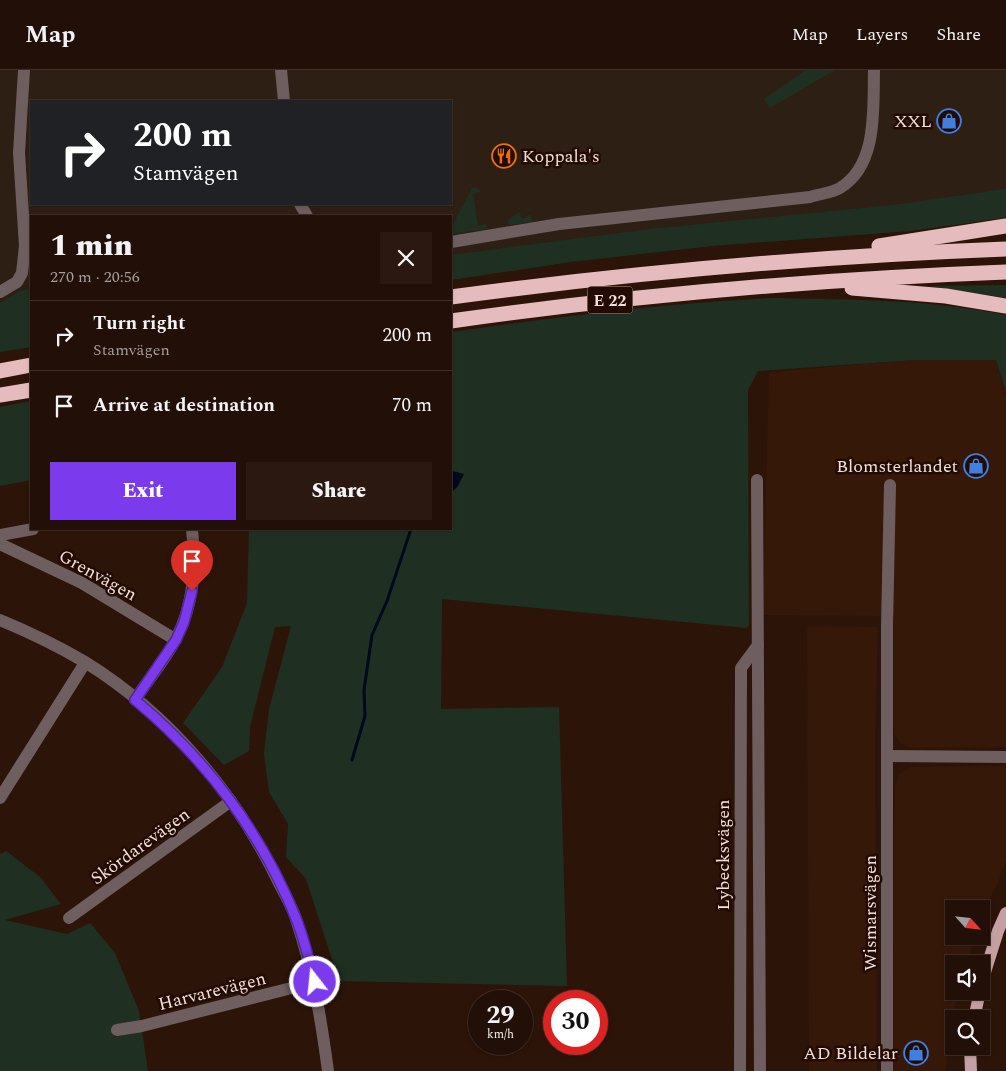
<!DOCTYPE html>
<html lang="en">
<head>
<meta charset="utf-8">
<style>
  :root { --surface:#220f07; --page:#2a1811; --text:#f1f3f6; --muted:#a29c9b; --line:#3f2f28; --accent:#7c3aed }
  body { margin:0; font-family:Spectral,serif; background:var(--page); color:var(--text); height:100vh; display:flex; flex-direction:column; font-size:19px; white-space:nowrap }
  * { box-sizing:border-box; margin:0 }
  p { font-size:16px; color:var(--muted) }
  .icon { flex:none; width:28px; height:28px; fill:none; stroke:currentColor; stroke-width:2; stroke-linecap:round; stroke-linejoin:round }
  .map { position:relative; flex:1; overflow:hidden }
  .panel { position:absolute; left:30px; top:145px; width:422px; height:315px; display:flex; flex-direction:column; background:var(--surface); border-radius:0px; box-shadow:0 1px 4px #0004,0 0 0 1px var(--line) }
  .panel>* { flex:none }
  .top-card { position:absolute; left:30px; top:30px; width:422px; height:105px; border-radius:0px; box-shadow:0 1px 4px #0004,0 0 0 1px var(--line); background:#202124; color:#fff; overflow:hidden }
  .needle { width:32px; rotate:117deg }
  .fabs { position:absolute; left:945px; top:830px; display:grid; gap:10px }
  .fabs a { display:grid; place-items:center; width:45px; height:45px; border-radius:0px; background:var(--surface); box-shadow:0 1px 4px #0004,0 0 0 1px var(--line); font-size:25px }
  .speed { position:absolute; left:468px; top:920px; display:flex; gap:10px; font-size:25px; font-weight:700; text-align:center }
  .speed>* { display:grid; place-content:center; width:65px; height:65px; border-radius:50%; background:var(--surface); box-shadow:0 1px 4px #0004,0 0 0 1px var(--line); line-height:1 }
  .speed small { font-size:12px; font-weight:400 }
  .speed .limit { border:8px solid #d22; background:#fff; color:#111 }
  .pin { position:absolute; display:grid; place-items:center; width:42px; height:42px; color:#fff; margin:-51px -21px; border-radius:50% 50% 50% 0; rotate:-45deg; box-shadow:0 0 5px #0007 }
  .pin .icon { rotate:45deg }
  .me { position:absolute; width:55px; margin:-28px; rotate:344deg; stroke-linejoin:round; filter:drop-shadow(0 0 4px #0008) }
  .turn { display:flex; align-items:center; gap:18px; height:105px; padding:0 20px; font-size:22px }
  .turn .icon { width:65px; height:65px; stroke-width:2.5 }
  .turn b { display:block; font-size:35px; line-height:42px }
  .round { display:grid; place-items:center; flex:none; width:52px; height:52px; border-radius:0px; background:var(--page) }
  .summary { display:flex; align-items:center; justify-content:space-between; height:85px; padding:0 20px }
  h1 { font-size:30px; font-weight:800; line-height:38px }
  .primary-button { display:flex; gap:10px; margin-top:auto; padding:10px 20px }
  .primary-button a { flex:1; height:58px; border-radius:0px; background:var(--accent); color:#fff; font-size:20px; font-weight:800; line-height:58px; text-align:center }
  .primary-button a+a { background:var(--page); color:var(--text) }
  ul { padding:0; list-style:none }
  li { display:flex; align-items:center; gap:15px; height:70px; padding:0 20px; border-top:1px solid var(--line) }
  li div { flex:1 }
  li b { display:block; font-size:19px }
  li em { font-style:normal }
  header { display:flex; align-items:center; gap:30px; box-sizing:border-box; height:70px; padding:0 25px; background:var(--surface); border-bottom:1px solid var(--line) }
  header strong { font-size:24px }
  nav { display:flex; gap:28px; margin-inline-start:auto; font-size:18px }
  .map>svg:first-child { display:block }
  .commercial { fill:#2e1f14; fill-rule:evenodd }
  .built { fill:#361809 }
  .green { fill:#1f3022 }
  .water { fill:#01071d }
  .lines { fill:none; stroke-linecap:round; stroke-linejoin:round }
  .stream { stroke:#01071d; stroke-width:3 }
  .minor { stroke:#6f5e5f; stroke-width:12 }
  .major { stroke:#c4a0a2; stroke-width:12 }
  .highway { stroke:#e6bbbd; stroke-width:15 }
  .route-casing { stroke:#51269a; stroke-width:12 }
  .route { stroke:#7c3aed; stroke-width:9 }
  .labels { text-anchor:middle; stroke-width:5; stroke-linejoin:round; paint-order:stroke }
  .shield { fill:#220b03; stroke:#b4a099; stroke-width:1 }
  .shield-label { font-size:16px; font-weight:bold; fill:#f2e0d9 }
  .poi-label { font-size:18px; fill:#f2e0d9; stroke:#220b03; text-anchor:end }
  .street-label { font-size:18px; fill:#f2e0d9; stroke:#220b03 }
</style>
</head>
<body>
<header>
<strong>Map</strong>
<nav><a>Map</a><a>Layers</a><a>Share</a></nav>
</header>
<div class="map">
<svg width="1006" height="1001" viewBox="0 0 1006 1001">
  <rect width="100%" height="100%" fill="#2d1409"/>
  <path class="commercial" d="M0 0H1006V147L910 161 711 176 570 192 451 210V146H31V277L0 282ZM31 31H451V134H31Z"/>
  <g class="built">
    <polygon points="914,290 996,290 1006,326 1006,677 912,678 900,673 894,662 894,546 763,545 769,302"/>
    <polygon points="807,556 878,557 875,673 877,1001 809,1001"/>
    <polygon points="1006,696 1006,792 981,851 981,839 954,839 954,866 975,866 966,894 954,894 954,921 959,921 953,947 945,1001 892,1001 895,716 900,704 911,697"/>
  </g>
  <g class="green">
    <polygon points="806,0 835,0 770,38 764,29"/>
    <polygon points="473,117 481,121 473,124 478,156 486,154 487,159 451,164 451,158"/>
    <polygon points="1006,119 1006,145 1004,148 910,161 711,176 570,192 451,210 451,185 650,159 893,135"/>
    <polygon points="519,142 523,149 530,144 533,152 510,155 508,153 510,148"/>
    <polygon points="1006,215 1006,228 929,216"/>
    <polygon points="31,219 31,277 0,282 0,233 22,220"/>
    <path d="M774 228C852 230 929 229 1006 245V322L996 290H914L758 301 748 320 749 555 747 558 442 529 441 639 559 637 567 916 339 911 306 809 286 787 288 754 269 722 264 684 269 639 291 556 275 557 250 657 249 681 224 695 183 653 222 597 247 533 249 459H451V423L458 416 459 402 451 401V262C558 247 666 233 774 228Z"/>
    <polygon points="31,331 31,410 0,416 0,337"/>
    <polygon points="6,781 40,807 61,834 5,850 67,864 90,853 115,883 139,941 148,1001 0,1001 0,784"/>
  </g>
  <polygon class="water" points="451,401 464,404 458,416 451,423"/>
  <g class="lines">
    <polyline class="stream" points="352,690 365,646 364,620 372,565 387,531 411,459"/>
    <g class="minor">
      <polyline points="281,0 284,31"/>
      <polyline points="300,134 307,146"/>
      <path d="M451 172 559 154 810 127C819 124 832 123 840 118 878 95 873 39 874 0"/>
      <polyline points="0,222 17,212 22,203 25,176 19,83 24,0"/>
      <polyline points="757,410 760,1001"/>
      <polyline points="0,465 33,459"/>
      <polyline points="0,474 82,513 176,570"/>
      <path d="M0 550C29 562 58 576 85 592 169 644 238 726 280 815 286 826 292 837 296 849 313 899 321 949 328 1001"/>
      <path d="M135 630C148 610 165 590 176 569 194 534 196 497 192 459"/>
      <polyline points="888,686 1006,687"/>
      <polyline points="0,728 85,593"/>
      <polyline points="69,848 231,731"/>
      <polyline points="117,960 142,956 315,912"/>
      <polyline points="740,1001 741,598 758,575"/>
      <polyline points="887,1001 887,556 890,415"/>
    </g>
    <g class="major">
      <polyline points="981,915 998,861 1006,843"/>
      <polyline points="974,949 980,921"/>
      <polyline points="970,976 971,1001"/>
    </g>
    <g class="highway">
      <polyline points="879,176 1006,156"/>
      <polyline points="852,218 946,226 1006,236"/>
      <path d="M451 227C636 202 820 186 1006 179"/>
      <path d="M451 251C635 225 820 209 1006 202"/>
      <polyline points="0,301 31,295"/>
      <polyline points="0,325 31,320"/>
    </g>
  </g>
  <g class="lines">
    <g class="route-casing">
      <path id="route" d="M192 521 184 552 176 570 135 630C205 688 261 762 295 846 304 867 309 891 315 912"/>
    </g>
    <use href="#route" class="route"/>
  </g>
  <defs>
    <g id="shop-ring" transform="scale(1.25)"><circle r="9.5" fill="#220b03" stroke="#3f7fe0" stroke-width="1.5"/><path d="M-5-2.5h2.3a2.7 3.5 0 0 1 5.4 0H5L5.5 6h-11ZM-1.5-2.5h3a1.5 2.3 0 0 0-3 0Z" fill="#3f7fe0"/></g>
    <g id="restaurant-ring" transform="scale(1.25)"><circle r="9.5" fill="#220b03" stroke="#e8710a" stroke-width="1.5"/><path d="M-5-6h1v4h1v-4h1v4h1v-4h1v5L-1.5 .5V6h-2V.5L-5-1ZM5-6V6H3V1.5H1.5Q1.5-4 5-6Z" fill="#e8710a"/></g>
  </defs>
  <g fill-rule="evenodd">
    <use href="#shop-ring" x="949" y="51"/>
    <use href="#restaurant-ring" x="504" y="86"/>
    <use href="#shop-ring" x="976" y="396"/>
    <use href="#shop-ring" x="916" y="983"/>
  </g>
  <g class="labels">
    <rect class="shield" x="587.5" y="216.5" width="45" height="27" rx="4"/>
    <g class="shield-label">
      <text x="610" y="236">E 22</text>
    </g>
    <g class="poi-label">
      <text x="932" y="57">XXL</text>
      <text x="522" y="92" text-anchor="start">Koppala's</text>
      <text x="958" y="402">Blomsterlandet</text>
      <text x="898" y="989">AD Bildelar</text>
    </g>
    <g class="street-label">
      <text transform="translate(98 505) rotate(29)" y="6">Grenvägen</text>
      <text transform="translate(140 776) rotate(-36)" y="6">Skördarevägen</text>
      <text transform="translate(723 785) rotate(-90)" y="6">Lybecksvägen</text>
      <text transform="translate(870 843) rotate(-90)" y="6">Wismarsvägen</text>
      <text transform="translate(212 921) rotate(-14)" y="6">Harvarevägen</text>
    </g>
  </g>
</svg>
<div class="fabs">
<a><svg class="needle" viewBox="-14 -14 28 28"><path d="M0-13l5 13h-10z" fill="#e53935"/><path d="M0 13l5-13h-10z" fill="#a29c9b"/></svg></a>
<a><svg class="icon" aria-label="sound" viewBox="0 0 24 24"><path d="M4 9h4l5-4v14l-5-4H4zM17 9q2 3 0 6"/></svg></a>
<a><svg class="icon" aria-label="search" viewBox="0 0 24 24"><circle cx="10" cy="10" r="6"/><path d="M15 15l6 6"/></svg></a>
</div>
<div class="speed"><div>29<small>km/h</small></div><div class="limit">30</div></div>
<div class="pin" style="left:192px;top:521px;background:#d93025"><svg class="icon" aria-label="arrive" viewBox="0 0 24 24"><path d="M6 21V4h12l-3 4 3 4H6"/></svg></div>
<svg class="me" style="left:315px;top:912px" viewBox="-20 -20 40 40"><circle r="17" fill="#7c3aed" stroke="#fff" stroke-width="3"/><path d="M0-11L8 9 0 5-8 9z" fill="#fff"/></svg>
<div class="top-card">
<div class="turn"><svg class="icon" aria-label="right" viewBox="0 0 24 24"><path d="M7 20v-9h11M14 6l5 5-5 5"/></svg><div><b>200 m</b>Stamvägen</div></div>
</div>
<section class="panel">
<div class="summary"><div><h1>1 min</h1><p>270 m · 20:56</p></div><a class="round"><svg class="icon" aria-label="close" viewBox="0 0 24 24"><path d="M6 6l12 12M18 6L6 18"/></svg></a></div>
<ul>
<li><svg class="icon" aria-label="right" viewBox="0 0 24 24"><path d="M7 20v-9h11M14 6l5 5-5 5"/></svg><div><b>Turn right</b><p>Stamvägen</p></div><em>200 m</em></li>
<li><svg class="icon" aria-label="arrive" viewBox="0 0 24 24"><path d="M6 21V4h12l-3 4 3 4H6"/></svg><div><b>Arrive at destination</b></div><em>70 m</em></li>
</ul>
<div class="primary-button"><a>Exit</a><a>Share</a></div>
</section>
</div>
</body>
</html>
